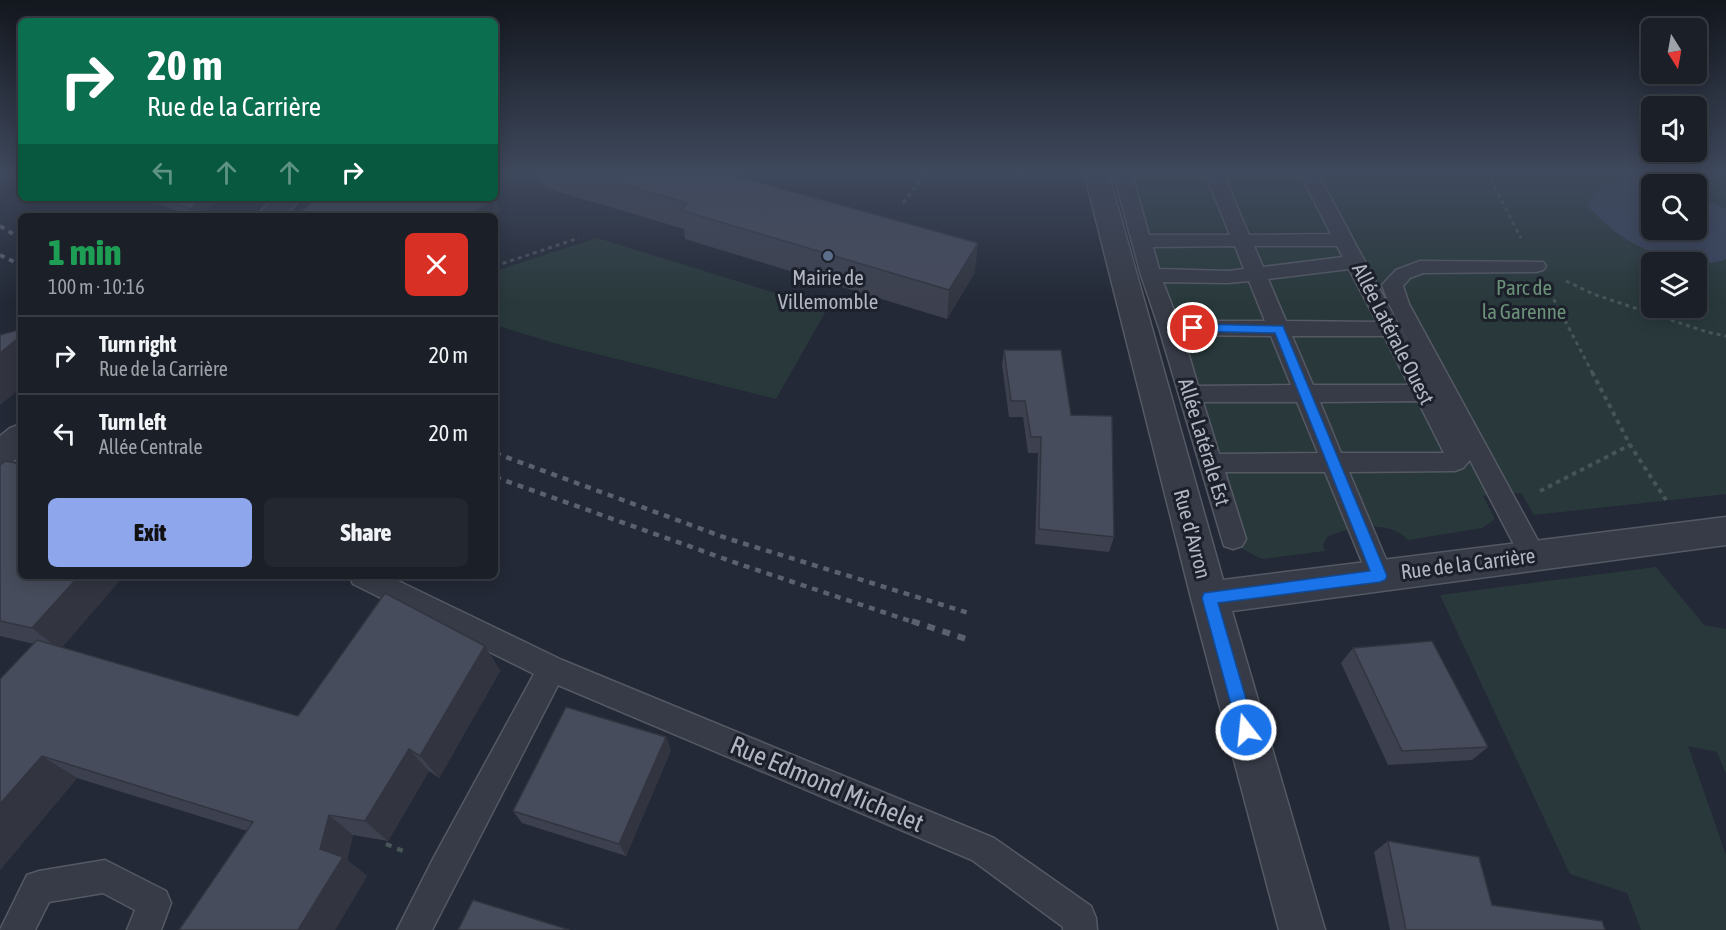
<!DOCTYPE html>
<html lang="en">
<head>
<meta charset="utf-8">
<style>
  :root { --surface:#1a1f28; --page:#232730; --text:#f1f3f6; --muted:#9fa2a8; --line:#383d45; --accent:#8ea6eb }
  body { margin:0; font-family:"Asap Condensed",sans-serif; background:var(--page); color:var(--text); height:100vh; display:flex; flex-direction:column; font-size:22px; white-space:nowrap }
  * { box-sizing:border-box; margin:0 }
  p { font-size:20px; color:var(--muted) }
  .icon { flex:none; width:33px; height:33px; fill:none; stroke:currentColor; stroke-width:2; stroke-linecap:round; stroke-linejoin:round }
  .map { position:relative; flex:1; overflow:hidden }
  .sheet { position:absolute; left:18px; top:213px; width:480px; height:366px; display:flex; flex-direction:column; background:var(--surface); border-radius:9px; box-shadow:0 3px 15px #0003,0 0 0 2px var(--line) }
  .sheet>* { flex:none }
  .top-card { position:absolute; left:18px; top:18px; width:480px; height:183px; border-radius:9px; box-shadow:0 3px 15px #0003,0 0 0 2px var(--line); background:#0b6e4f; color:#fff; overflow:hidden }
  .needle { width:39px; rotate:169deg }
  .fabs { position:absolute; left:1641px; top:18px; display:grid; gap:12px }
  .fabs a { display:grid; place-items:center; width:66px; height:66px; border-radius:9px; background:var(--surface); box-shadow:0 3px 15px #0003,0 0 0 2px var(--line); font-size:30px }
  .pin { position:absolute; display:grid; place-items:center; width:51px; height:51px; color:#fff; margin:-26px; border:3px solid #fff; border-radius:50%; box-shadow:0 2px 6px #0007 }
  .me { position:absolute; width:66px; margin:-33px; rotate:344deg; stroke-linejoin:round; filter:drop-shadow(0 0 4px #0008) }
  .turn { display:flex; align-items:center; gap:21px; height:126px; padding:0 30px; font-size:27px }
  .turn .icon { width:78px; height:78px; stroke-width:2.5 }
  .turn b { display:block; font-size:42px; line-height:51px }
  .lanes { display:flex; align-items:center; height:57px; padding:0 30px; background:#0003; justify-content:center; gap:30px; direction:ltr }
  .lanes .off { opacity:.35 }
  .round { display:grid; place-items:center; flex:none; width:63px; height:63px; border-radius:9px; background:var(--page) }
  .head { display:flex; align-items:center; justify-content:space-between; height:102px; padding:0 30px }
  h1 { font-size:36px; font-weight:800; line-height:45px; color:#1e9e55 }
  .button { display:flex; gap:12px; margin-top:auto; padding:12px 30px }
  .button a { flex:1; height:69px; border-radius:9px; background:var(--accent); color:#111; font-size:24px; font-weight:800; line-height:69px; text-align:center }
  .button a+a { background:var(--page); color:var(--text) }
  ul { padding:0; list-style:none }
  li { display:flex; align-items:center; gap:18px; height:78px; padding:0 30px; border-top:2px solid var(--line) }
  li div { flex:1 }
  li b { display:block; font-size:22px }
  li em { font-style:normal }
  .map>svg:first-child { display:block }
  .green { fill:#29393b; fill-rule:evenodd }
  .water { fill:#3a445d }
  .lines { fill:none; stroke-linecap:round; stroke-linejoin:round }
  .service-casing { stroke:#545964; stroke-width:3 }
  .minor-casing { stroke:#545964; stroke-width:3 }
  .path-far2 { stroke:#475458; stroke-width:3; stroke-dasharray:4 4; stroke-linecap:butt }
  .path-far1 { stroke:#475458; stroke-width:4; stroke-dasharray:4.5 4.5; stroke-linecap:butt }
  .path { stroke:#475458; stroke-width:4.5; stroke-dasharray:6 6; stroke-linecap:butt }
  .service { fill:#373b47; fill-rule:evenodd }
  .minor { fill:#373b47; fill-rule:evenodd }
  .rail-far2 { stroke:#5b616f; stroke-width:4; stroke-dasharray:5 5; stroke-linecap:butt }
  .rail-far1 { stroke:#5b616f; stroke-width:4.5; stroke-dasharray:6 6; stroke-linecap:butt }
  .rail { stroke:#5b616f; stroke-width:6; stroke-dasharray:8 8; stroke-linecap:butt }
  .wall { fill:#3d414f }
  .shaded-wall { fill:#323540 }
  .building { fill:#474c5c; stroke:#323540; stroke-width:1.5 }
  .route { fill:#1a73e8; stroke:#114b97; stroke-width:1.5 }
  .service-dot { fill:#5c6f8a; stroke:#1c202b; stroke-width:2 }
  .labels { text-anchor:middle; stroke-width:6; stroke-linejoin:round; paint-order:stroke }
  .poi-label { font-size:21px; fill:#b1b6c3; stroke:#1c202b }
  .park-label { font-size:21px; fill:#6b9179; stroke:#1c202b }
  .street-label { font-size:21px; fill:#b1b6c3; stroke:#1c202b }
  .near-street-label { font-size:26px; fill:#b1b6c3; stroke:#1c202b }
</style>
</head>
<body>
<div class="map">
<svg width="1726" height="930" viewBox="0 0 1726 930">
  <rect width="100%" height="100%" fill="#232936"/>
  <g class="green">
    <path d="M1118 172H1726V494L1534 515 1521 493 1483 496 1495 519 1482 528 1408 540C1389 519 1350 526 1327 537L1323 545 1325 551 1262 559 1229 542ZM1652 184H1696V230H1652ZM1652 262H1696V308H1652Z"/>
    <polygon points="597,238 827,309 776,399 561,345 495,325 495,271"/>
    <polygon points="1656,567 1704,625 1726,629 1726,774 1717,752 1688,746 1726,855 1726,930 1641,930 1627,893 1570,874 1440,595"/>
  </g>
  <path class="water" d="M1623 179H1644L1667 184H1652V230H1696L1697 196 1726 209V259C1691 273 1649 254 1618 234 1607 226 1597 215 1587 206 1591 192 1608 182 1623 179Z"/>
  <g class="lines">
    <g class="service-casing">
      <g id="service">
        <path d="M1113 172H1317L1409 344 1389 304 1382 285 1396 270 1420 261 1543 262 1546 266 1543 270 1536 272 1423 273 1410 278 1403 286 1409 304 1542 548 1546 556 1542 564 1533 567 1524 564 1470 460 1463 468 1455 471 1349 472 1393 576 1389 584 1380 587 1371 584 1325 472H1225L1246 539 1242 546 1233 549 1224 546 1159 328 1141 275ZM1302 177 1331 234 1249 235 1225 178ZM1133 178H1207L1230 235H1149ZM1235 246 1244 269 1228 271 1159 269 1153 247ZM1254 246H1337L1343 257 1263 267ZM1349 269 1377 322 1286 321 1268 279ZM1249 281 1265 321H1178L1163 282 1228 283ZM1183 335 1271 336 1291 385 1198 386ZM1292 336H1384L1409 385H1313ZM1418 401 1444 453H1341L1320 402ZM1203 402H1297L1318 453 1219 454Z"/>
        <polygon points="349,576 388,576 562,660 994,838 1091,906 1096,918 1097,930 1063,930 1063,927 972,860 558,685 432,930 397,930 434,857 534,674 353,584"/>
        <polygon points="105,860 166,891 171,903 161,930 127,930 135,910 103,893 49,902 35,930 0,930 27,875 39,871"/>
      </g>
    </g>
    <g class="minor-casing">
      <g id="minor">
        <polygon points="1084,172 1108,172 1223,580 1726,517 1726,545 1232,611 1325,930 1279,930 1191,598"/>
        <polygon points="274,198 302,198 284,216 256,216"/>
        <polygon points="21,424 21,454 12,463 0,466 0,436 10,428"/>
      </g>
    </g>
    <g class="path-far2">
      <polyline points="1487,172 1521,238"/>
      <polyline points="903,203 927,172"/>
      <polyline points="495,266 579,238"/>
      <polyline points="1566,281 1593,294 1707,332 1726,336"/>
      <polyline points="1550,292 1593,374"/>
    </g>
    <g class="path-far1">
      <polyline points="1592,372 1630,445 1666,500"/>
      <polyline points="1540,491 1630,445"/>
    </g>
    <polyline class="path" points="386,844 408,853"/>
    <use href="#service" class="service"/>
    <use href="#minor" class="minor"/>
    <g class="rail-far2">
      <polyline points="0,226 21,239"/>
      <polyline points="0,255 21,265"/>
    </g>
    <g class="rail-far1">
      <polyline points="495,453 726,538 972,614"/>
      <polyline points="495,477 742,565 916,623"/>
    </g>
    <polyline class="rail" points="912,621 969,640"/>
  </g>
  <g class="wall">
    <polygon points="538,172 728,172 728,174 975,272 947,319 685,239 684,229 543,187"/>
    <polygon points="143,198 221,198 198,216 190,216"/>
    <polygon points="1004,350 1071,415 1114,537 1109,552 1035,544 1038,453 1028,453 1023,417 1009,417 1002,365"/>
    <polygon points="0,465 62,647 298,716 485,646 500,671 439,778 429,771 388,841 353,835 347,860 367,876 335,930 179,930 247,831 77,778 0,870 34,644 0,636"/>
    <polygon points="1353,648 1488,747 1472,760 1388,765 1341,663"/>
    <polygon points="666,737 671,750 626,856 522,823 513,811"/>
    <polygon points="1388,841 1492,905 1605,930 1390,930 1374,852"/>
  </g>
  <g class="shaded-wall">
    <polygon points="204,198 221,198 198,216 195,216 190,209"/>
    <polygon points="496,199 500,211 493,216 470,216"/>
    <polygon points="978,243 975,272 947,319 949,290"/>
    <polygon points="21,336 21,388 0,405 0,353"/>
    <polygon points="79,576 124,576 60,650 32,628"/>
    <polygon points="485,646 500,671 439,778 420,756"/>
    <polygon points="666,737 671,750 626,856 619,844"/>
    <polygon points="409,749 429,771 388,841 365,821"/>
    <polygon points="42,756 77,778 0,870 0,804"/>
    <polygon points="329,815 353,835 347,860 367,876 335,930 298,930"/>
  </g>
  <g class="building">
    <polygon points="581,172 721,172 978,243 949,290 680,210 688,203"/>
    <polygon points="161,198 204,198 190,209"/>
    <polygon points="317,198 494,198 496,199 470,216 401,216 398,215 396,216 303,216 298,214"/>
    <polygon points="21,329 21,336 0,353 0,335"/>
    <polygon points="1004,350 1061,350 1071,415 1112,416 1114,537 1039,529 1041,437 1031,437 1025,401 1011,401"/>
    <polygon points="5,461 21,464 21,576 79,576 32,628 0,621 0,465"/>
    <polygon points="385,593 485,646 420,756 409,749 365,821 329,815 320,849 343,857 298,930 179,930 253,822 42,756 0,804 0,679 37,640 298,716"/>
    <polygon points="1432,641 1488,747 1402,751 1353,648"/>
    <polygon points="566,707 666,737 619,844 513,811"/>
    <polygon points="1388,841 1479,857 1492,905 1602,921 1605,930 1406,930"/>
    <polygon points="473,900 570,930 458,930"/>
  </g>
  <linearGradient id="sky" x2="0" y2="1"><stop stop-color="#13171e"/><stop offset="0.57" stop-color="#3f495d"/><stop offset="1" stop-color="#3f495d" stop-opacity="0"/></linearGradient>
  <rect width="1726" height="302" fill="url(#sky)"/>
  <polygon class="route" points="1193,324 1283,326 1387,576 1385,580 1380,582 1218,603 1255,730 1252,736 1246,738 1240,736 1238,730 1202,598 1204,593 1370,571 1275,333 1189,331 1189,326"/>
  <circle class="service-dot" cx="828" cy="256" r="6"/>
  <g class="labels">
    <g class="poi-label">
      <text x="828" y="285">Mairie de<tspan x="828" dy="24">Villemomble</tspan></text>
    </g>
    <g class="park-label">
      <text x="1524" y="295">Parc de<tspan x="1524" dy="24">la Garenne</tspan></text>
    </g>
    <g class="street-label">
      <text transform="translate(1393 334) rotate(63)" y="7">Allée Latérale Ouest</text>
      <text transform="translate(1204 442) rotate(73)" y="7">Allée Latérale Est</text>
      <text transform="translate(1192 534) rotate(75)" y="7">Rue d'Avron</text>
      <text transform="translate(1468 564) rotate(-7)" y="7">Rue de la Carrière</text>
    </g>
    <g class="near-street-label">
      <text transform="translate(827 784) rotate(23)" y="9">Rue Edmond Michelet</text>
    </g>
  </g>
</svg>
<div class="fabs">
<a><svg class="needle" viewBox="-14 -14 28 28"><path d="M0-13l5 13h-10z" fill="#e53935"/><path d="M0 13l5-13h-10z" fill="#9fa2a8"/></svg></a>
<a><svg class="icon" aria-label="sound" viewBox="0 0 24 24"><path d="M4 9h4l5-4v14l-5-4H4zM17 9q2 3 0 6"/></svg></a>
<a><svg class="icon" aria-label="search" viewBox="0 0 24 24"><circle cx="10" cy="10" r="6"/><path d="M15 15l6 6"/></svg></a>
<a><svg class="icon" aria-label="layers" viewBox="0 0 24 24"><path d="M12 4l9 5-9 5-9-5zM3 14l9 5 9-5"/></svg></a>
</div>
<div class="pin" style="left:1193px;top:328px;background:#d93025"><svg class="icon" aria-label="arrive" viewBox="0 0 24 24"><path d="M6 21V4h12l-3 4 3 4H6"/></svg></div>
<svg class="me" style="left:1246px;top:730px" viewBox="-20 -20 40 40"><circle r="17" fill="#1a73e8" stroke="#fff" stroke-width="3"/><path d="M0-11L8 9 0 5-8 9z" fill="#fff"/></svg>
<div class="top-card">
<div class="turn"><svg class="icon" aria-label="right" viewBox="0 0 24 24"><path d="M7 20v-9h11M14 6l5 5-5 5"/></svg><div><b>20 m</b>Rue de la Carrière</div></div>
<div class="lanes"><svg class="icon off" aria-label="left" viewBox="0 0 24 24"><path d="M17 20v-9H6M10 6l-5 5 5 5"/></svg><svg class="icon off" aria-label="ahead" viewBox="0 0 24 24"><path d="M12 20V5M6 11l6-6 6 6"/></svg><svg class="icon off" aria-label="ahead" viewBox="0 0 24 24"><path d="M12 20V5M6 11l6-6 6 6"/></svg><svg class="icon" aria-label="right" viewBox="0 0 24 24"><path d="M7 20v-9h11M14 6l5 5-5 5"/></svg></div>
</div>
<section class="sheet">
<div class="head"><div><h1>1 min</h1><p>100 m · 10:16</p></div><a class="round" style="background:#d93025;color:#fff"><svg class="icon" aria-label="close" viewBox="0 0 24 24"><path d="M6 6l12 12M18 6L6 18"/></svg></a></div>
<ul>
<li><svg class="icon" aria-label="right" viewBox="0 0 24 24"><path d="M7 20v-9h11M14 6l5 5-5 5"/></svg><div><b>Turn right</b><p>Rue de la Carrière</p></div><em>20 m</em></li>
<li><svg class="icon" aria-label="left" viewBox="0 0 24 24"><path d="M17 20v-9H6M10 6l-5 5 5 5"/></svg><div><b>Turn left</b><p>Allée Centrale</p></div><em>20 m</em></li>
</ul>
<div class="button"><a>Exit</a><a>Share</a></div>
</section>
</div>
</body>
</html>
